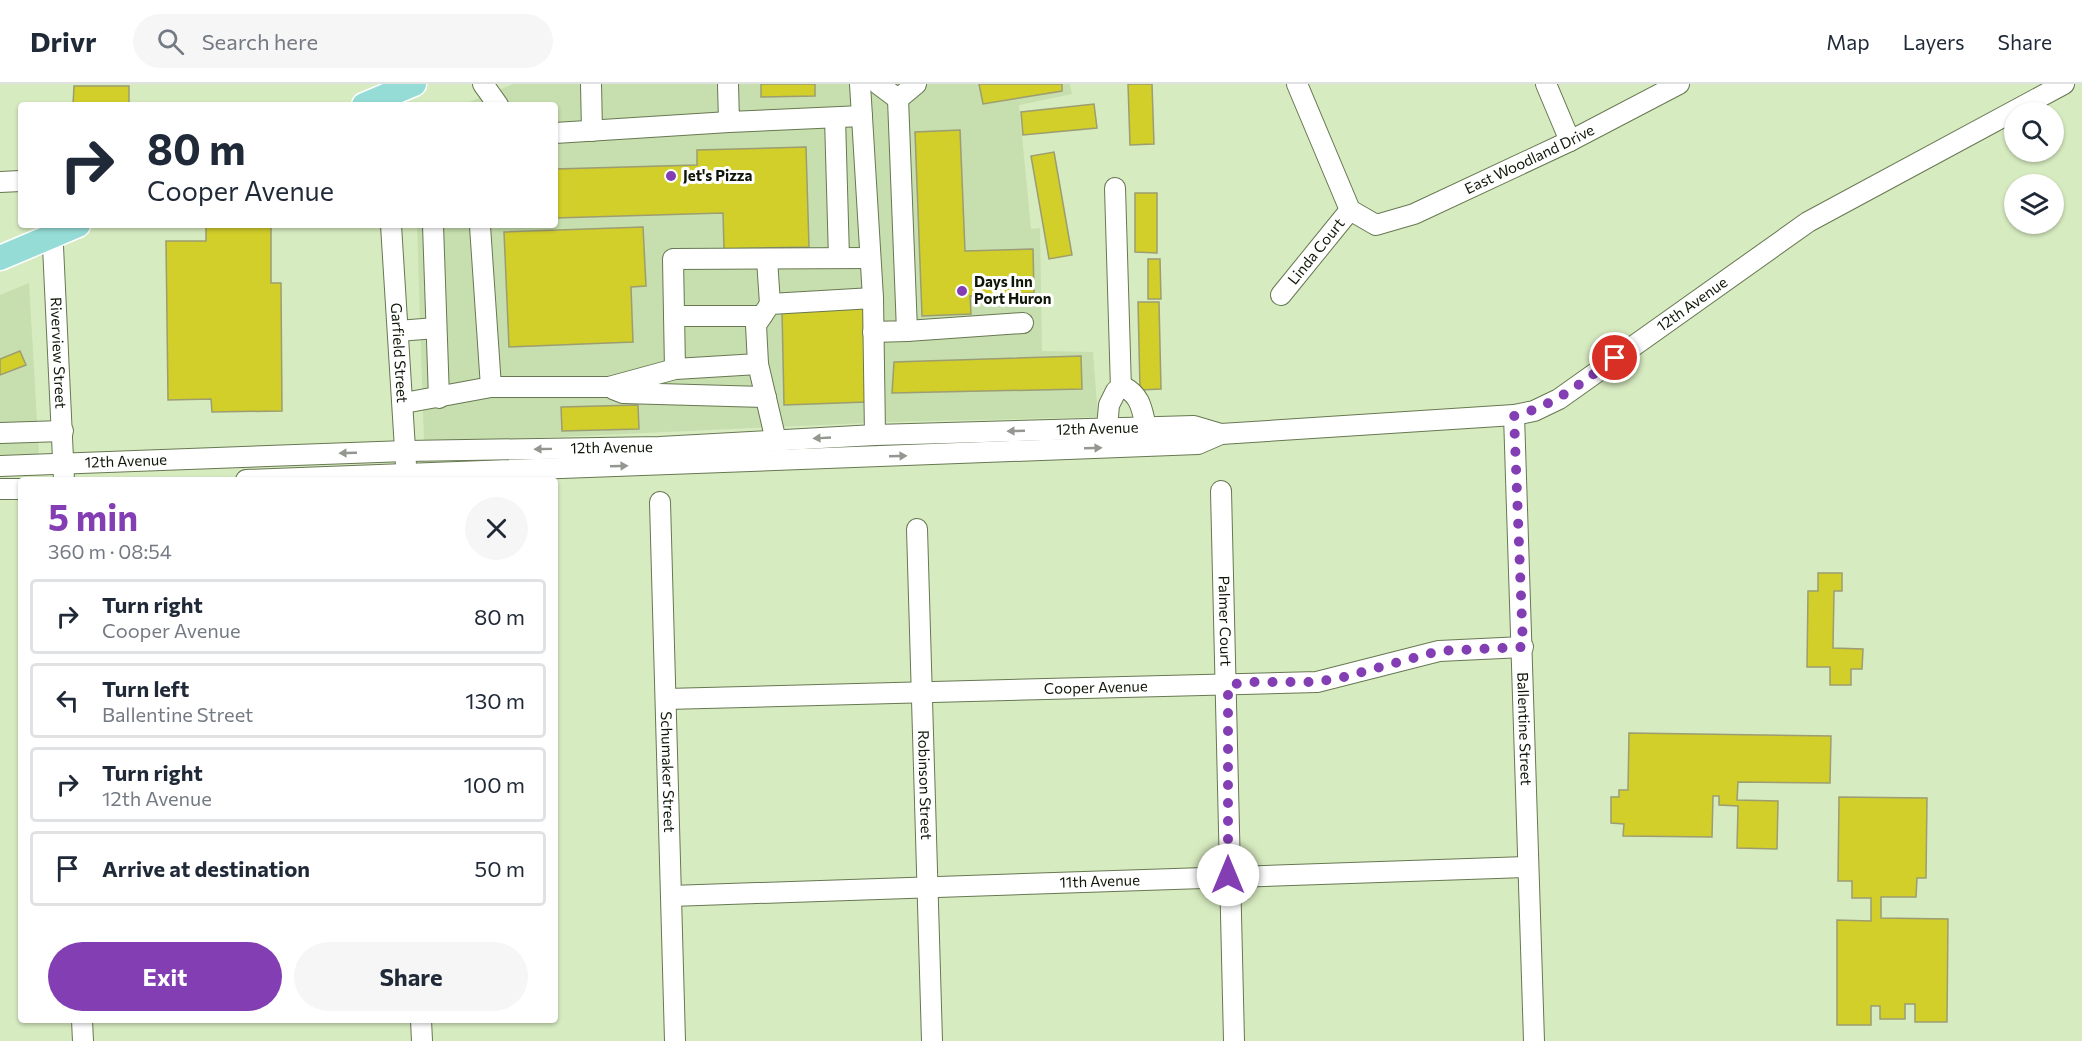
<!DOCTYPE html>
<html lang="en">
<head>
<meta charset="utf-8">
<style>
  :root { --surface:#fff; --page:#f6f6f7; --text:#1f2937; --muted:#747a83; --line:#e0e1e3; --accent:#823eb2 }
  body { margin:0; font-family:Commissioner,sans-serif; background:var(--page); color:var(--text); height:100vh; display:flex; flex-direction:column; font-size:22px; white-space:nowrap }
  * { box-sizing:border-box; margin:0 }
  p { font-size:20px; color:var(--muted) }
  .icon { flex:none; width:33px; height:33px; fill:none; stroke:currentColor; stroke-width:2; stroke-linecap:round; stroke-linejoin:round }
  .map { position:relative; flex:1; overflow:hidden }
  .details { position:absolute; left:18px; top:393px; width:540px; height:546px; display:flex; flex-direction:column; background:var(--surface); border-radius:6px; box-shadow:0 2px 4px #0004 }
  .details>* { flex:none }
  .banner { position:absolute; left:18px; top:18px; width:540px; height:126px; border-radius:6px; box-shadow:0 2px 4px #0004; background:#fff; color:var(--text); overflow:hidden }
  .tools { position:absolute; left:2004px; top:18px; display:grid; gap:12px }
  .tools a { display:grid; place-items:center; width:60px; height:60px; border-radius:50%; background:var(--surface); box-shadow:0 2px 4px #0004; font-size:30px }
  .pin { position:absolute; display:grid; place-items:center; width:51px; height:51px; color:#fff; margin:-26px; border:3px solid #fff; border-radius:50%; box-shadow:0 2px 6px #0007 }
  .me { position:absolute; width:66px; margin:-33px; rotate:0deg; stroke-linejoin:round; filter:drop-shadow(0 0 4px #0008) }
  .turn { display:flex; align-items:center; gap:21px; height:126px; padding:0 30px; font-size:27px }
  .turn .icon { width:78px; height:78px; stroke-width:2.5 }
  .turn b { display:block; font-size:42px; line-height:51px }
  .round { display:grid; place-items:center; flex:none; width:63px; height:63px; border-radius:32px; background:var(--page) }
  .headline { display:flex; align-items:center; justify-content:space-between; height:102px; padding:0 30px }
  h1 { font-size:36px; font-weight:700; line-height:45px; color:var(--accent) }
  .primary-button { display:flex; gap:12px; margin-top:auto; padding:12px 30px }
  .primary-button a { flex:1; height:69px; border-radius:36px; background:var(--accent); color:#fff; font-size:24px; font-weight:700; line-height:69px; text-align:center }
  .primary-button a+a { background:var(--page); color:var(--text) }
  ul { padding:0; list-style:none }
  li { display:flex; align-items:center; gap:18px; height:75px; margin:0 12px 9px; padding:0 18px; border:3px solid var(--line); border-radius:6px }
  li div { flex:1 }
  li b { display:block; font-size:22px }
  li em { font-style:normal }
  header { display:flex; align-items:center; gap:36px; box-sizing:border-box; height:84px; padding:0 30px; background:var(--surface); border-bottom:2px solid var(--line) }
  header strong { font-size:28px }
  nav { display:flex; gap:33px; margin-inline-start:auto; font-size:21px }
  .search { width:420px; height:54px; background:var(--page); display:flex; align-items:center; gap:15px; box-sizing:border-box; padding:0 21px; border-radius:33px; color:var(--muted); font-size:22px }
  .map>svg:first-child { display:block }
  .built { fill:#c7deae }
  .building { fill:#d2ce2a; stroke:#9c9d71; stroke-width:1.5 }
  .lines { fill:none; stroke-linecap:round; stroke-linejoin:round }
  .minor-casing { stroke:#677852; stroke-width:22 }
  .major-casing { stroke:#fff; stroke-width:27 }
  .minor { stroke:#fff; stroke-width:20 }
  .major { stroke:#95dcd6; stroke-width:24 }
  .oneway { fill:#939790 }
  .route { stroke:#823eb2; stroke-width:10; stroke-dasharray:0 18 }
  .poi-dot { fill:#823eb2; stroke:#fff; stroke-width:2 }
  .labels { text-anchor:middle; stroke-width:6; stroke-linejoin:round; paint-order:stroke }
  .street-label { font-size:15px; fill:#101708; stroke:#fff }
  .poi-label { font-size:15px; font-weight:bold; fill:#101708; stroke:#fff; text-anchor:start }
</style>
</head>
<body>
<header>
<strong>Drivr</strong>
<div class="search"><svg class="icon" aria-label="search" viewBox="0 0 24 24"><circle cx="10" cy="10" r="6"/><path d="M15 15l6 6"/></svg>Search here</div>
<nav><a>Map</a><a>Layers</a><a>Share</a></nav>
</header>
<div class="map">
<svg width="2082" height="957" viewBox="0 0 2082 957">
  <rect width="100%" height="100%" fill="#d7ebc0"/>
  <g class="built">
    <polygon points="513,0 1070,0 1072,10 1019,21 1031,145 1040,144 1042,267 1093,268 1098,333 888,338 424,359 417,141 555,141 555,21 462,21"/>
    <polygon points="29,199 39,371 0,372 0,211"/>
  </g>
  <g class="building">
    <polygon points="761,0 815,0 815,12 761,13"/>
    <polygon points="979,0 1062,0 1062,7 983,20"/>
    <polygon points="1128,0 1152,0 1154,60 1130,61"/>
    <polygon points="74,2 129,2 129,21 73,21"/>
    <polygon points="1094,20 1097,44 1023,51 1021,28"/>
    <polygon points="960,46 965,167 1033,165 1034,209 970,212 971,230 922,232 915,48"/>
    <polygon points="806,63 809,163 724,165 723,129 555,134 555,85 697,81 697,66"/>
    <polygon points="1054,68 1072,171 1049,175 1031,72"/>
    <polygon points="1135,109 1157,109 1157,169 1135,168"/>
    <polygon points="206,141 271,141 271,199 281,199 282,327 212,328 211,315 168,316 166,157 206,157"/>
    <polygon points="643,143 646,202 631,203 633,258 509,263 504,148"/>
    <polygon points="1148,175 1160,175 1161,215 1148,215"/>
    <polygon points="1138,218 1159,218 1161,305 1140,306"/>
    <polygon points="864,224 867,318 784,321 782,227"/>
    <polygon points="20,267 26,281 0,291 0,275"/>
    <polygon points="1081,272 1082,305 892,309 894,278"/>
    <polygon points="638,321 639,345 562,347 561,323"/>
    <polygon points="1818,489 1842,489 1842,507 1834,507 1833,564 1863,565 1862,585 1851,585 1851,601 1830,601 1830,583 1807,583 1808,507 1818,507"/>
    <polygon points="1629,649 1831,652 1830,699 1738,698 1737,716 1778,717 1777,765 1737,764 1738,722 1719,721 1719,712 1713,712 1712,753 1623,752 1624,740 1611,739 1611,713 1619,713 1619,706 1628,706"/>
    <polygon points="1839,713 1927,714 1926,794 1917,794 1916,813 1881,813 1881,834 1948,835 1947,938 1915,938 1915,920 1905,920 1905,935 1880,935 1880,922 1871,922 1871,941 1837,941 1837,836 1871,837 1871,814 1852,814 1852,797 1838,797"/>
  </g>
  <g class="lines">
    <g class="minor-casing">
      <g id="minor">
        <polyline points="483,0 498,21"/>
        <polyline points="591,0 592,47"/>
        <polyline points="728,0 729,38 862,32"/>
        <polyline points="860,0 873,214 875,351"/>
        <polyline points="878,0 898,15"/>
        <path id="s1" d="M1297 0 1350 126 1376 141 1414 130 1570 57 1679 0"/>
        <polyline points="1546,0 1570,57"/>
        <polyline points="835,34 839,174"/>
        <polyline points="555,49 729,38"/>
        <polyline points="0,98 21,97"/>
        <polyline points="1115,104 1121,305"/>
        <path id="s2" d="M52 141 64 396"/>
        <path id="s3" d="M391 141 406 381"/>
        <polyline points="433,141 439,314"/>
        <polyline points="480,142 491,303"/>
        <polyline points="767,175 770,220"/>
        <path id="s4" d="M1281 211 1350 126"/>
        <polyline points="674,232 762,232"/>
        <polyline points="398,247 436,244"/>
        <polyline points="907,247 1023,239"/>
        <polyline points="873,248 907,247 898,15 916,0"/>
        <polyline points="758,280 776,357"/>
        <polyline points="675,285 673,175 870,174"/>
        <polyline points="613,305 623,309 766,313"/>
        <polyline points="404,319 491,303 609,303 675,285 758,280 756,241 770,220 873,214"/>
        <path id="s5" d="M1514 331 1534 957"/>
        <path d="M1107 344 1109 321 1116 307 1124 303C1141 312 1142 326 1146 343"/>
        <polyline points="0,349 63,347"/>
        <path id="s6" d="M0 382 406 367 660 363 875 351 1194 342 1221 350 1514 331 1534 327 1559 315 1808 138 2064 0"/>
        <polyline points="246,396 1198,360 1221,350"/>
        <polyline points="0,405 21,405"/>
        <path id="s7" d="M1221 407C1227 590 1228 774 1234 957"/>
        <path id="s8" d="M660 418 675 957"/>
        <path id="s9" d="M917 445 932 957"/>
        <path id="s10" d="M666 615 1317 598 1439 567 1523 563"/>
        <path id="s11" d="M671 812 1528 783"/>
        <polyline points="82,936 83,957"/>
        <polyline points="421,936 422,957"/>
      </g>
    </g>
    <g class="major-casing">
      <g id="major">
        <polyline points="364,21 414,0"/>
        <polyline points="0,174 78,141"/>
      </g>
    </g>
    <use href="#minor" class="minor"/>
    <use href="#major" class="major"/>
  </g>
  <defs><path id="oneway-solid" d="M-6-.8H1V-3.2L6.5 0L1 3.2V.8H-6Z" transform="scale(1.5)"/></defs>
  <g class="oneway">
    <use href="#oneway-solid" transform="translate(1016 347) rotate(178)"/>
    <use href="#oneway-solid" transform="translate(822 354) rotate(177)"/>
    <use href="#oneway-solid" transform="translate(1093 364) rotate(-2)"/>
    <use href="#oneway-solid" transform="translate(543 365) rotate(179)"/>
    <use href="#oneway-solid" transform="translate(348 369) rotate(178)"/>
    <use href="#oneway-solid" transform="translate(898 372) rotate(-2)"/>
    <use href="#oneway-solid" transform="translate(619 382) rotate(-2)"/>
  </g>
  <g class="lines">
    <path class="route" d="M1228 791V602L1244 598H1317L1344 593 1439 567 1523 563 1514 332C1554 322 1583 298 1615 274"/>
  </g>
  <g class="poi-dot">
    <circle cx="671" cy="92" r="6"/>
    <circle cx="962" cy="207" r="6"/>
  </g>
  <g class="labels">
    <g class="street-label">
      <text dy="5" stroke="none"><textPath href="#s1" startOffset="334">East Woodland Drive</textPath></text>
      <text dy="5" stroke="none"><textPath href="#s4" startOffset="56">Linda Court</textPath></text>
      <text dy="5" stroke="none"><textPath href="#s6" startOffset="1728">12th Avenue</textPath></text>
      <text dy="5" stroke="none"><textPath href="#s2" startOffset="128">Riverview Street</textPath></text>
      <text dy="5" stroke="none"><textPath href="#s3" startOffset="128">Garfield Street</textPath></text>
      <text dy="5" stroke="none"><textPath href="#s6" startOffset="1098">12th Avenue</textPath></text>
      <text dy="5" stroke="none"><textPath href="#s6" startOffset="612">12th Avenue</textPath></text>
      <text dy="5" stroke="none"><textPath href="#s6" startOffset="126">12th Avenue</textPath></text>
      <text dy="5" stroke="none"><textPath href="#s7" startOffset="130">Palmer Court</textPath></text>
      <text dy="5" stroke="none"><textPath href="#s10" startOffset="430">Cooper Avenue</textPath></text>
      <text dy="5" stroke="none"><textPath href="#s5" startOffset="314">Ballentine Street</textPath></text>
      <text dy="5" stroke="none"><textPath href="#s8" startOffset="270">Schumaker Street</textPath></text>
      <text dy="5" stroke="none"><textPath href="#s9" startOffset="256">Robinson Street</textPath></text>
      <text dy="5" stroke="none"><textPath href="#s11" startOffset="429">11th Avenue</textPath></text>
    </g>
    <g class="poi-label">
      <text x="683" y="97">Jet's Pizza</text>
      <text x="974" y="203">Days Inn<tspan x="974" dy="17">Port Huron</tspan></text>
    </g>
  </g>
</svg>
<div class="tools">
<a><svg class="icon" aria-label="search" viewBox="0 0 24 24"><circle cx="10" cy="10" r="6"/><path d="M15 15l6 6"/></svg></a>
<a><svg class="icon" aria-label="layers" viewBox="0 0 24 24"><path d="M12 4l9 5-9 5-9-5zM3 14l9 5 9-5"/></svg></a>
</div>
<div class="pin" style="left:1615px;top:274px;background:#d93025"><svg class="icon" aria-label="arrive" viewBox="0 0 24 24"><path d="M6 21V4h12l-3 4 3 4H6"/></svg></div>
<svg class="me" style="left:1228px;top:791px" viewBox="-20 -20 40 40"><circle r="19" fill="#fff"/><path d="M0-13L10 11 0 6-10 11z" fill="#823eb2"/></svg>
<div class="banner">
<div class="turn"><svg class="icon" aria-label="right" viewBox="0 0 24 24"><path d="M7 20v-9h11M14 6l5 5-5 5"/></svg><div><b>80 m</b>Cooper Avenue</div></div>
</div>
<section class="details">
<div class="headline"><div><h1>5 min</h1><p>360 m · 08:54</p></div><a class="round"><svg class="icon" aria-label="close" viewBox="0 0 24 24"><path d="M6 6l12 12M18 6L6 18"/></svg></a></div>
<ul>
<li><svg class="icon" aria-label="right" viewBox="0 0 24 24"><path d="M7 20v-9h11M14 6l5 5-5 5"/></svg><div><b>Turn right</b><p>Cooper Avenue</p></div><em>80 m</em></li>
<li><svg class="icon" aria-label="left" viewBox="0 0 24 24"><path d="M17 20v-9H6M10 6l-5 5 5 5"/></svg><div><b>Turn left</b><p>Ballentine Street</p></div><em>130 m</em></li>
<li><svg class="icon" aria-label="right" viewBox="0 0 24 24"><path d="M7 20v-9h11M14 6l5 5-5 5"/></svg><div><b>Turn right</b><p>12th Avenue</p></div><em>100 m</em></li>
<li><svg class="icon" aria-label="arrive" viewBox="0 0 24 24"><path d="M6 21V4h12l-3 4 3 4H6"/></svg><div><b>Arrive at destination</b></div><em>50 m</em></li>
</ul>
<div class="primary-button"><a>Exit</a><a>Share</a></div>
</section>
</div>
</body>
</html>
